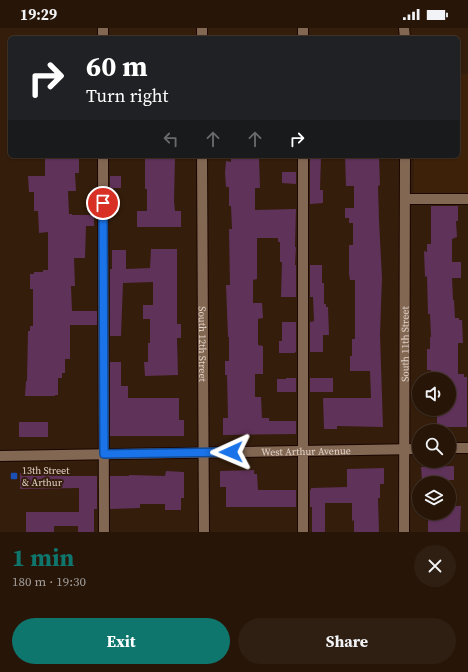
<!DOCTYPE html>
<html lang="en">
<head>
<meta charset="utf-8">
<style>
  :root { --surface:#271608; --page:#2f1f12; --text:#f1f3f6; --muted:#a49f9c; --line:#433529; --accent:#0f766e }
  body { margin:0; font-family:"Source Serif 4",serif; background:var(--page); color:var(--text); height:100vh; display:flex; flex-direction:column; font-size:15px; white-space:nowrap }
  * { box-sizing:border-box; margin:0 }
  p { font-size:13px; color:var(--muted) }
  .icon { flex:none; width:22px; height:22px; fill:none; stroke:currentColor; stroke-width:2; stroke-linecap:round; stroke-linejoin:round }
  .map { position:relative; height:504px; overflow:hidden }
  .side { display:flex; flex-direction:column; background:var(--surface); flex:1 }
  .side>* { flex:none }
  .guide { position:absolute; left:8px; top:8px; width:452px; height:122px; border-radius:6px; box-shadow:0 1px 3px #0004,0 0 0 1px var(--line); background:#202124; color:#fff; overflow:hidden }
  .controls { position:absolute; left:412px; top:344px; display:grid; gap:8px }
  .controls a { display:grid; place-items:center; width:44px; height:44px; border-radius:50%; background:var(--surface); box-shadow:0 1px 3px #0004,0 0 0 1px var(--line); font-size:20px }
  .pin { position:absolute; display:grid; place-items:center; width:34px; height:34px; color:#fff; margin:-17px; border:2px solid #fff; border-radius:50%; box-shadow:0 1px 4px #0007 }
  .me { position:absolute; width:44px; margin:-22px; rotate:269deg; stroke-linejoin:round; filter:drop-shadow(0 0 3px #0008) }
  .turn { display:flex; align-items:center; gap:14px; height:84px; padding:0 12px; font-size:18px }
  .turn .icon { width:52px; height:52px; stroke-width:2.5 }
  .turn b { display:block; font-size:28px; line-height:34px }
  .lanes { display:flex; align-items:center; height:38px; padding:0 12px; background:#0003; justify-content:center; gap:20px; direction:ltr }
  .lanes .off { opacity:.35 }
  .round { display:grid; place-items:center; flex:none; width:42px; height:42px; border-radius:21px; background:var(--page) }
  .summary { display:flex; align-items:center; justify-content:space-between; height:68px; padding:0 12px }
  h1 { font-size:24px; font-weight:700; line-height:30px; color:var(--accent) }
  .cta { display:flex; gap:8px; margin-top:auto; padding:8px 12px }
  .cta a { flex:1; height:46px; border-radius:24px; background:var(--accent); color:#fff; font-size:16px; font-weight:700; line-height:46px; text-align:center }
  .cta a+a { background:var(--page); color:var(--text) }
  .status { display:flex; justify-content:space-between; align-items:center; height:28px; padding:0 20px; background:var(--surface); direction:ltr }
  .status svg { height:11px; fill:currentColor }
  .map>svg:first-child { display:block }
  .built { fill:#3e2109 }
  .building { fill:#5f3259 }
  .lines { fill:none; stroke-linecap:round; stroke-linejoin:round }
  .minor-casing { stroke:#1b0600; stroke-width:12 }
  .minor { stroke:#826753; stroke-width:10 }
  .route-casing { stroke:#114b97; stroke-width:10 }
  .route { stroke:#1a73e8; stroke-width:7 }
  .transit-dot { fill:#1a4fb4; stroke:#341d0b; stroke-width:1.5 }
  .labels { text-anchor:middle; stroke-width:4; stroke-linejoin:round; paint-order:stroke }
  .street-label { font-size:10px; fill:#e4d4c9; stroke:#341d0b }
  .poi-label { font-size:10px; fill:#e4d4c9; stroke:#341d0b; text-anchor:start }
</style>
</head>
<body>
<div class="status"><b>19:29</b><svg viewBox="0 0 49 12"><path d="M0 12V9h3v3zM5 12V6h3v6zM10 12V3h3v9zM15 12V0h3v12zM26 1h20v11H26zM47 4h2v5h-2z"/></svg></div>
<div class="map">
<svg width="468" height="504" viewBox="0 0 468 504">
  <rect width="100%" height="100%" fill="#341d0b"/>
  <polygon class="built" points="458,46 468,46 468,166 414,166 414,128 458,128"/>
  <g class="building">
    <polygon points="147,128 175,128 174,173 175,183 181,183 181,199 137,199 137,183 147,183 147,161 145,161 145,129"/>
    <polygon points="231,128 259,128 260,160 255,160 255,182 296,181 295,219 296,219 295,237 296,237 296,269 281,269 282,234 280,234 280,214 278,214 278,210 257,210 257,251 253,252 253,275 262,275 263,290 258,291 258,317 263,318 263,346 255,346 255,369 261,369 262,390 269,390 269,393 296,393 296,406 223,407 223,390 228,390 227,347 225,347 225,333 229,333 229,309 228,309 226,257 230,257 229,201 232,201 231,178 229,178 229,159 226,159 225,145 226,133 231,134"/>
    <polygon points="310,128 321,128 320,162 323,162 323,175 310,176"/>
    <polygon points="345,128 379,128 380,157 378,158 379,192 382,250 380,306 383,399 337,398 337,401 324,401 323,370 371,370 370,343 350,343 350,328 352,328 352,311 355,311 355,252 350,252 349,246 349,217 353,217 353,195 349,195 349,190 345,190 345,180 354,180 354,158 346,158"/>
    <polygon points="79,130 79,145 75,145 76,163 68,163 69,186 72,186 72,187 94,187 94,198 86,198 85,230 74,230 75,258 71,258 72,283 97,283 97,297 70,297 70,331 65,331 65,345 62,345 62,350 58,350 58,367 55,367 55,368 25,368 26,353 27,353 28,303 30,303 30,298 33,298 33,261 30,261 30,246 34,246 34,244 43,244 43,242 48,242 48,204 39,205 38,183 34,183 34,164 29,164 28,148 45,148 45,131"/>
    <polygon points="282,144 296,144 296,156 282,155"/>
    <rect x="110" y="148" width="11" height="12"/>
    <polygon points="431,178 458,178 458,193 456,193 457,209 452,211 452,234 461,234 461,250 452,250 453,272 454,272 455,290 459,290 459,292 462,292 463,315 458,315 458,346 464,346 464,349 467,349 467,399 437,399 437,384 449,384 449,351 431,351 431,342 427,342 427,321 430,321 430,309 431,309 430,286 428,286 427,248 425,249 424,223 427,224 427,216 431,216"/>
    <polygon points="151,221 177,221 177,296 181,296 181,310 177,310 178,347 145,348 144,334 148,334 148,315 150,315 150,291 143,291 143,277 153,277 153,254 123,255 121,308 110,308 110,241 112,241 112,222 126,222 126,241 150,240"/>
    <polygon points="310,237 322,237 322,255 324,255 324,276 326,276 326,279 328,279 329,307 323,307 323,324 310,324 310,294 314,293 313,269 310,269"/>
    <polygon points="282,294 296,294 296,324 295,324 295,325 279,325 279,313 282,313"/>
    <polygon points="110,334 121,334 121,358 128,358 128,370 179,370 179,392 184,392 184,408 110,408"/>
    <polygon points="286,350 296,350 296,364 277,364 277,351 286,351"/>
    <rect x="310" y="350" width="23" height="14"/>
    <rect x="19" y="394" width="29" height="15"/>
    <polygon points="454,438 454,452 422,452 421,439"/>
    <polygon points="384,440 384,456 380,456 380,470 378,470 379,504 354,504 354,492 352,493 352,475 325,475 325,504 312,504 312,479 310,479 310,462 311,462 311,460 347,459 347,441"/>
    <polygon points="254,442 254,446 257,446 258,462 296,462 296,479 226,479 226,459 220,459 220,443"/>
    <polygon points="166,443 184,444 184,470 181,470 181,482 165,482 165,476 140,476 140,480 110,481 110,448 129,448 129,447 165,448"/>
    <polygon points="20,445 57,445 57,447 62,447 62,448 97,448 97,481 94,481 94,504 78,504 78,498 54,498 54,504 26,504 26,484 79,484 79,460 20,461"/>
    <polygon points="449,478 461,478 460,504 428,504 428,485 449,485"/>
  </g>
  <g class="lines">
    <g class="minor-casing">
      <g id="minor">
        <polyline points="103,0 103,10"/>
        <polyline points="202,0 202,10"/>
        <polyline points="404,0 405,10"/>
        <polyline points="303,10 303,0"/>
        <polyline points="103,128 104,504"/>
        <path id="s1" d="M202 128 204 504"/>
        <polyline points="303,128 303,504"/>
        <polyline points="406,171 468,171"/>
        <polyline points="449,420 468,420"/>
        <path id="s2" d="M0 428 419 421"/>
        <path id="s3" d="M404 504 405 128"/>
      </g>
    </g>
    <use href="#minor" class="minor"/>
  </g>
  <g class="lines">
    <g class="route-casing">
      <polyline id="route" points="103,175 104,426 231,424"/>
    </g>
    <use href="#route" class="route"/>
  </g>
  <rect class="transit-dot" x="10" y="444" width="8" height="8" rx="2"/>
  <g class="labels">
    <g class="street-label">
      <text dy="4" stroke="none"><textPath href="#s1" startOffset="188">South 12th Street</textPath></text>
      <text dy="4" stroke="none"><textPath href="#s3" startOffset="188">South 11th Street</textPath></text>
      <text dy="4" stroke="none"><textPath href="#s2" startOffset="306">West Arthur Avenue</textPath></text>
    </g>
    <g class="poi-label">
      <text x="22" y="446">13th Street<tspan x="22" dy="12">&amp; Arthur</tspan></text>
    </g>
  </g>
</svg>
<div class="controls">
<a><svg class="icon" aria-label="sound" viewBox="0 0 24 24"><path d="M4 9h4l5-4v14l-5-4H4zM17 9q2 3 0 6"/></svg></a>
<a><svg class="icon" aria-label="search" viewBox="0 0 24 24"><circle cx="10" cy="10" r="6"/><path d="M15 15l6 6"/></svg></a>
<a><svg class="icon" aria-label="layers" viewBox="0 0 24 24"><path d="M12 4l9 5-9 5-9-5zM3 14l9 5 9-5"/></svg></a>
</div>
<div class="pin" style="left:103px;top:175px;background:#d93025"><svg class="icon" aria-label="arrive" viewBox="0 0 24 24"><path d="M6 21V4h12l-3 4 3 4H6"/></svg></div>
<svg class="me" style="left:231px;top:424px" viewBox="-20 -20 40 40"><path d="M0-17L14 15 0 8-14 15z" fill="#1a73e8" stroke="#fff" stroke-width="4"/></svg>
<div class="guide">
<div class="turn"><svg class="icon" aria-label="right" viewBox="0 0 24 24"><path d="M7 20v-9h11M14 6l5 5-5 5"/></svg><div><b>60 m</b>Turn right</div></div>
<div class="lanes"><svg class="icon off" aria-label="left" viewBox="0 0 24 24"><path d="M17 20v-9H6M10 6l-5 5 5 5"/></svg><svg class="icon off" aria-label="ahead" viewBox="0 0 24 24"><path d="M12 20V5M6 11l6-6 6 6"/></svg><svg class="icon off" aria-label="ahead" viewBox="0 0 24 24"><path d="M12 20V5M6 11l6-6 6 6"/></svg><svg class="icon" aria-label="right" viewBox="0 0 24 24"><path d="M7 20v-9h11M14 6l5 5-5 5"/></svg></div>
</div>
</div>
<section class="side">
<div class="summary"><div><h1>1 min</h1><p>180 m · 19:30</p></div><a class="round"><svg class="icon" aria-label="close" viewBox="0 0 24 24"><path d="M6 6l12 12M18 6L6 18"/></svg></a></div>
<div class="cta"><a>Exit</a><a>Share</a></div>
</section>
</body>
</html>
